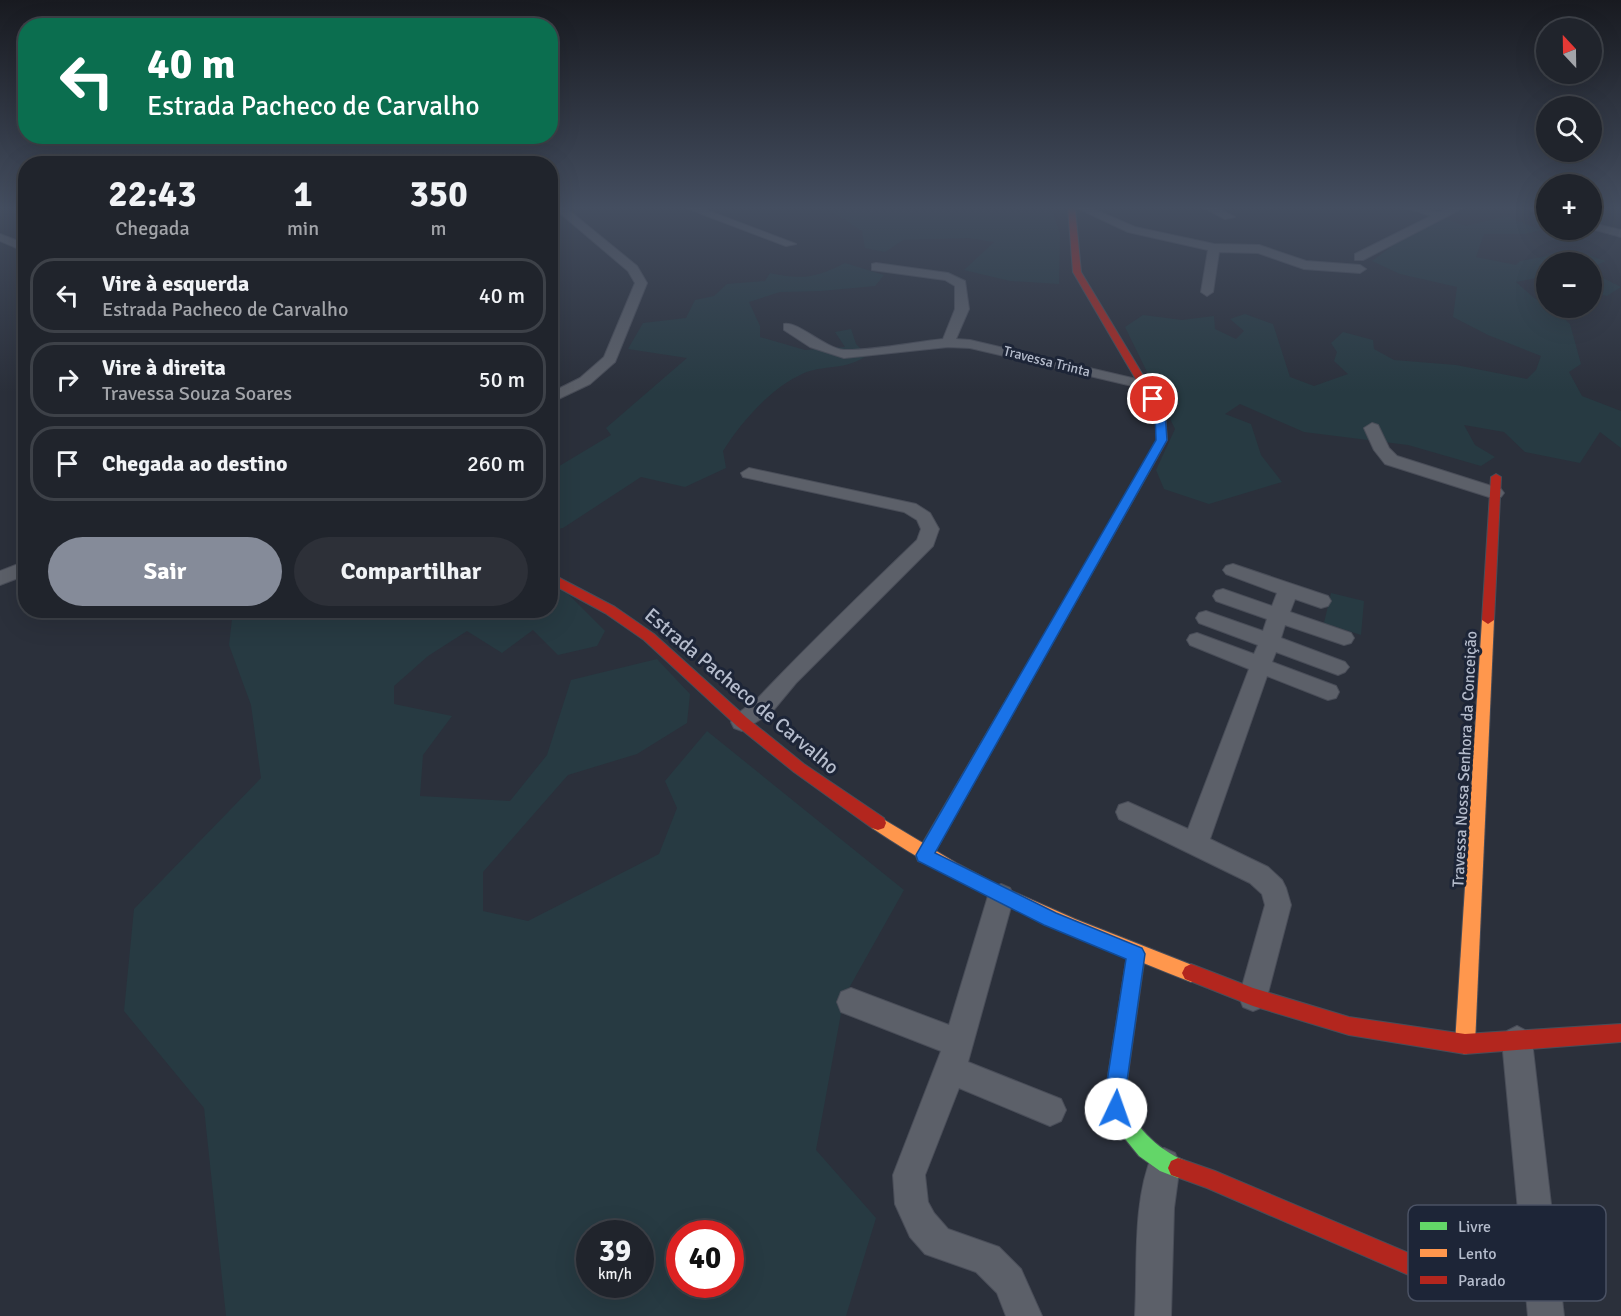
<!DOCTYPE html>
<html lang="pt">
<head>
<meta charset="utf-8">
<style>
  :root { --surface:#20242c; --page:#2d3038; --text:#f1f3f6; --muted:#a2a4a9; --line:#3d4148; --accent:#858b99 }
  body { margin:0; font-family:Signika,sans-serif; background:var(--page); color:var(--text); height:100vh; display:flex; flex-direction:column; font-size:22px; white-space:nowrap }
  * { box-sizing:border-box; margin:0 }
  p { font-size:20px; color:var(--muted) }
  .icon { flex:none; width:33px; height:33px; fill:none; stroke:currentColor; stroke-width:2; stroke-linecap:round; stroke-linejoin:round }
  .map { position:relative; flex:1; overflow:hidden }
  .panel { position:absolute; left:18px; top:156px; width:540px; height:462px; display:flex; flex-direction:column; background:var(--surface); border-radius:24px; box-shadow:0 6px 24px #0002,0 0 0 2px var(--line) }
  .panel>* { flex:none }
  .banner { position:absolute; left:18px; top:18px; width:540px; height:126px; border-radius:24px; box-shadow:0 6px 24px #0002,0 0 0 2px var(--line); background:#0b6e4f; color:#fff; overflow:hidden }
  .needle { width:39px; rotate:338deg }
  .tools { position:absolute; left:1536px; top:18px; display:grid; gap:12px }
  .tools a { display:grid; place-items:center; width:66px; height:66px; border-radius:50%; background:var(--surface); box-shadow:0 6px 24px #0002,0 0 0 2px var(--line); font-size:30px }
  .speed { position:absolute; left:576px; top:1220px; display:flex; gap:12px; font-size:30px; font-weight:700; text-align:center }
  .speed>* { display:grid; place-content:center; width:78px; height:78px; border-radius:50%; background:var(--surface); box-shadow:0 6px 24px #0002,0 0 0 2px var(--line); line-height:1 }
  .speed small { font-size:15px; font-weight:400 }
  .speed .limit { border:9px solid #d22; background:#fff; color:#111 }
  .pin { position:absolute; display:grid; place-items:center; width:51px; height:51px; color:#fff; margin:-26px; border:3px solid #fff; border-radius:50%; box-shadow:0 2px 6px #0007 }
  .me { position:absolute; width:66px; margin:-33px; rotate:3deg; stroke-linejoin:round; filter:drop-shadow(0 0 4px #0008) }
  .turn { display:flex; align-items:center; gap:21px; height:126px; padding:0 30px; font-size:27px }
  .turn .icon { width:78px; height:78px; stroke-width:2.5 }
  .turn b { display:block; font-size:42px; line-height:51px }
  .eta { display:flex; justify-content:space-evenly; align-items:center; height:102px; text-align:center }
  .eta b { font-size:36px; font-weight:800; line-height:42px }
  .action { display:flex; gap:12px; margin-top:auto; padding:12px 30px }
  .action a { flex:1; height:69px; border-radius:36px; background:var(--accent); color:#fff; font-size:24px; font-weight:800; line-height:69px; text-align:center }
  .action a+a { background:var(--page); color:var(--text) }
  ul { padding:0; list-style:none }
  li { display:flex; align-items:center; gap:18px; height:75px; margin:0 12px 9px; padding:0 18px; border:3px solid var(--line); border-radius:24px }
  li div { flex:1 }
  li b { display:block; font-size:22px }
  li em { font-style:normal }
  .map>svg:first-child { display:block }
  .green { fill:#273a42; fill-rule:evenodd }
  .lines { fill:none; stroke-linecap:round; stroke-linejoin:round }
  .street-casing { stroke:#494d58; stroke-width:2 }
  .fast-casing { stroke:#494d58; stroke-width:2 }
  .slow-casing { stroke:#494d58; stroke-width:2 }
  .jam-casing { stroke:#494d58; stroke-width:2 }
  .street { fill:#5c6069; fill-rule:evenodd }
  .fast { fill:#63d668; fill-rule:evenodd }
  .slow { fill:#ff974d; fill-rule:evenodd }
  .jam { fill:#b3261e; fill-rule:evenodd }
  .route { fill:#1a73e8; stroke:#114b97; stroke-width:1.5 }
  .labels { text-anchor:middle; stroke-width:6; stroke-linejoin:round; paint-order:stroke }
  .far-street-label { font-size:14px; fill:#b5bccc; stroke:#1d2537 }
  .street-label { font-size:16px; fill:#b5bccc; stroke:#1d2537 }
  .near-street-label { font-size:20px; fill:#b5bccc; stroke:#1d2537 }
  .key { fill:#1d2537; stroke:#4b5264; stroke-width:1.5 }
  .key-label { font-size:16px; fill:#b5bccc }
</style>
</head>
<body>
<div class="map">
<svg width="1621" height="1316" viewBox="0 0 1621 1316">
  <rect width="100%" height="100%" fill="#2b303b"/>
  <g class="green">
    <polygon points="832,208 1052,209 1060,234 1059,284 1010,281 964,270 994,242 968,238 903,240 885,252 865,248 862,231 830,210"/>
    <polygon points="1506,216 1541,230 1525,234 1484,234 1476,257 1516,265 1520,261 1575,251 1606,261 1593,267 1599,276 1621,287 1607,296 1592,292 1592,262 1546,262 1546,280 1536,278 1516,282 1534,298 1546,304 1546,308 1553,308 1570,324 1581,364 1569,372 1582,396 1621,411 1621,448 1600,432 1580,463 1525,452 1504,432 1464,425 1475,445 1495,457 1481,466 1408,445 1304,432 1240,404 1225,414 1251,424 1261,455 1282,482 1209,504 1164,489 1156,470 1175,429 1125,327 1143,315 1182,320 1214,316 1215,329 1236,339 1244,331 1230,319 1245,314 1273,324 1290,377 1314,386 1348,374 1334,361 1337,352 1331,343 1343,332 1373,340 1374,349 1394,360 1456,365 1527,379 1536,370 1541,356 1488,335 1453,317 1457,287 1400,274 1372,261 1407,235 1442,218 1466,226"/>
    <path d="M845 263 884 275 875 286 821 291 780 292 749 302 760 326V337L805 350 845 347 835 332 851 329 856 344 867 355C847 371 823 364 802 374 770 389 741 422 723 451L726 468 685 487 641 477 563 528 551 530V471L611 435 606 428 687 358 628 349 643 323 686 318 695 300 714 296 727 284 765 281 770 273C802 280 816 278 845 263Z"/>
    <path d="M551 585 568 594 605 631 597 646 558 655 533 630 502 653 467 631 428 656 394 686V704L452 716 423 755 420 796 510 801 547 755 571 680 657 659 690 694 687 723 637 754 568 775 483 872V911L528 921 659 854 677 808 665 781 707 731 904 890 844 997 816 1150 876 1218 846 1316H226L204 1108 124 1011 134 909 261 778 251 705 229 645 232 619 248 611 550 610ZM590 1233H640V1284H590ZM680 1233H730V1284H680Z"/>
    <polygon points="1331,593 1364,601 1361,635 1324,623"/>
  </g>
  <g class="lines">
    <g class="street-casing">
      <g id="street">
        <polygon points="554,208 566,208 637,266 647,283 615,362 590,384 550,403 550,393 580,378 604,357 635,283 628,271"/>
        <polygon points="686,208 701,208 796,244 786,246"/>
        <polygon points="1077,208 1091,208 1135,227 1214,244 1259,245 1306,261 1360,265 1366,269 1360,273 1304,269 1258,253 1219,252 1213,292 1207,296 1201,292 1208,250 1128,232"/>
        <polygon points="1204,208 1218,208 1235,217 1225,219"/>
        <polygon points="1406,208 1441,212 1449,208 1463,208 1363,260 1355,260 1355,254 1431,216"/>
        <polygon points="1529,208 1546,209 1546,216 1530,210"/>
        <polygon points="1592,223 1621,230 1621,237 1592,229"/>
        <polygon points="0,234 26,244 26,252 0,241"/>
        <path d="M876 263 948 273 965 281 969 309 956 339 970 340 1145 381 1152 385 1145 389 970 348 948 347 844 358 810 347 784 330V324C798 321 824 348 844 350 870 351 915 342 943 339L955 309V286L945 280 872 270V264Z"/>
        <polygon points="1372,423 1378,425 1389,448 1397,456 1501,489 1504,493 1501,497 1489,497 1385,464 1374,450 1364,428"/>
        <path d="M749 468 916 504 930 513 939 529 933 546 796 683 772 712 742 731 734 728 731 722C737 711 749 707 758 698 809 644 863 592 917 540L921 529 917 520 904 512 743 477 741 473Z"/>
        <polygon points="26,561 26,575 0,585 0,571"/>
        <polygon points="1233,564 1328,596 1331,601 1328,606 1321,608 1295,599 1290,612 1351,633 1354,638 1351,643 1344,645 1285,625 1281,638 1345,662 1349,667 1345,672 1338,675 1276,652 1272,662 1336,686 1339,692 1336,698 1328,700 1267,676 1210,839 1268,867 1282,880 1286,888 1291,905 1267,997 1263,1007 1253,1011 1243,1007 1239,997 1265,905 1262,894 1250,883 1119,819 1116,812 1119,805 1128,802 1188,829 1249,669 1190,645 1187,640 1190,635 1197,633 1254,654 1258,645 1199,623 1196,618 1199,613 1206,611 1263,631 1267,619 1216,601 1213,596 1216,591 1223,589 1272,606 1277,593 1226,574 1223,570 1226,566"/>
        <polygon points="1001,884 1010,888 1014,896 968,1062 1061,1099 1066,1110 1061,1121 1050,1126 959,1088 925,1175 928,1202 934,1213 948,1229 999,1247 1021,1269 1042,1316 1006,1316 997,1293 976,1272 925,1254 910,1237 895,1204 893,1175 941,1051 841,1012 837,1002 841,992 851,988 949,1025 988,896 992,888"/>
        <polygon points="1517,1026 1527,1031 1532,1041 1564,1316 1528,1316 1502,1041 1507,1031"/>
        <path d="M1164 1148 1175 1153 1180 1164 1174 1208 1171 1316H1135C1138 1264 1132 1202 1153 1153Z"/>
      </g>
    </g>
    <g class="fast-casing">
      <g id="fast">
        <polygon points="1078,583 1084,587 930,861 924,863 918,861 916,856 918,851 1072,587"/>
        <path d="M1136 947 1142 949 1145 955 1125 1095C1131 1125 1157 1149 1185 1161L1188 1168 1185 1175 1178 1178 1160 1171 1139 1156 1122 1135 1107 1106 1105 1095 1127 955 1130 949Z"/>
      </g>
    </g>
    <g class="slow-casing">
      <g id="slow">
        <polygon points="1488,616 1494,620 1475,1044 1472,1051 1465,1054 1458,1051 1455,1044 1482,620"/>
        <path d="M878 816 958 864 996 884 1075 919 1197 967 1200 973 1197 979 1191 982C1080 938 971 895 872 828L870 823 872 818Z"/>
      </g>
    </g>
    <g class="jam-casing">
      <g id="jam">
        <polygon points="1068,208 1075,208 1081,272 1165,412 1167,440 1084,587 1078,591 1072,587 1157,440 1155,412 1073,272"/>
        <polygon points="1496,474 1501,477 1494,620 1488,624 1482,620 1491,477"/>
        <polygon points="550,573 615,607 654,634 747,718 804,764 884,818 886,823 884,828 878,830 872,828 794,772 737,726 644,640 605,613 550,583"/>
        <polygon points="1191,964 1253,988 1349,1017 1465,1034 1621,1024 1621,1042 1465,1054 1349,1035 1253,1006 1185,979 1182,973 1185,967"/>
        <polygon points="1178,1158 1215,1171 1456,1273 1459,1281 1456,1289 1448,1292 1207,1188 1171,1175 1168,1168 1171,1161"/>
      </g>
    </g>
    <use href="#street" class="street"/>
    <use href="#fast" class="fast"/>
    <use href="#slow" class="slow"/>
    <use href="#jam" class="jam"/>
  </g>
  <linearGradient id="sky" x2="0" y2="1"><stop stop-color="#181a20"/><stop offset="0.53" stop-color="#444e60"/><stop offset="1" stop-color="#444e60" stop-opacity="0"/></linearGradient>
  <rect width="1621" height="392" fill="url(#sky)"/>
  <polygon class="route" points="1149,396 1156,396 1165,412 1167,440 935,853 1056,913 1142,948 1145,954 1125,1095 1126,1109 1123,1117 1116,1120 1109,1117 1105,1095 1126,959 1044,925 918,861 916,855 1156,440 1155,412"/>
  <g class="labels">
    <g class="far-street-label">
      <text transform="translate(1047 361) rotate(14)" y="5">Travessa Trinta</text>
    </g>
    <g class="street-label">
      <text transform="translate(1464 759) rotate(-87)" y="6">Travessa Nossa Senhora da Conceição</text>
    </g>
    <g class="near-street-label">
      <text transform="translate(742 691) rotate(40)" y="7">Estrada Pacheco de Carvalho</text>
    </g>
  </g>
  <rect x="1408" y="1205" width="198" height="96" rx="9" class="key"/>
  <rect x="1420" y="1222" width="27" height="8" fill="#63d668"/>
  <rect x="1420" y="1249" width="27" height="8" fill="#ff974d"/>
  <rect x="1420" y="1276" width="27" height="8" fill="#b3261e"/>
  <g class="key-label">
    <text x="1458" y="1232">Livre</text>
    <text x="1458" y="1259">Lento</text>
    <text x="1458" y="1286">Parado</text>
  </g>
</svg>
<div class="tools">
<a><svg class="needle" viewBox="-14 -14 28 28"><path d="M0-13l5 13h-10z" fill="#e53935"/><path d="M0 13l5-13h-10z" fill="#a2a4a9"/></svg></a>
<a><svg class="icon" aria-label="search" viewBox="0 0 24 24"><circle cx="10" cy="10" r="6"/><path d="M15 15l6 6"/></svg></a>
<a>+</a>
<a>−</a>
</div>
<div class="speed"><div>39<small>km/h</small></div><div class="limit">40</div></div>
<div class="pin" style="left:1153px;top:399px;background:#d93025"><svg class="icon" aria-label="arrive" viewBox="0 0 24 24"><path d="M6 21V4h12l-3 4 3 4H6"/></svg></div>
<svg class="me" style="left:1116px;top:1109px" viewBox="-20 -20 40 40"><circle r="19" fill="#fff"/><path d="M0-13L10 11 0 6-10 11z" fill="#1a73e8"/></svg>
<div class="banner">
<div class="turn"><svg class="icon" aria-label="left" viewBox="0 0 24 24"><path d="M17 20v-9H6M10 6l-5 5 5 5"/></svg><div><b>40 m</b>Estrada Pacheco de Carvalho</div></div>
</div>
<section class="panel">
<div class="eta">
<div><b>22:43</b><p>Chegada</p></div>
<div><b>1</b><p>min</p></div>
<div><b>350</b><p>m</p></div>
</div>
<ul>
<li><svg class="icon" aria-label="left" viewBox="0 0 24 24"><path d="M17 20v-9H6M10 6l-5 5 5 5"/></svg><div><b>Vire à esquerda</b><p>Estrada Pacheco de Carvalho</p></div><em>40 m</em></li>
<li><svg class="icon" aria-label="right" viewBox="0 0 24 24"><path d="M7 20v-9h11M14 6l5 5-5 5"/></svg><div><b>Vire à direita</b><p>Travessa Souza Soares</p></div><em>50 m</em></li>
<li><svg class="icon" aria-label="arrive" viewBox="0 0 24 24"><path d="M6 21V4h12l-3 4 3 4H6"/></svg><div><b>Chegada ao destino</b></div><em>260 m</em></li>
</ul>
<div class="action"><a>Sair</a><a>Compartilhar</a></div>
</section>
</div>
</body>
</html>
